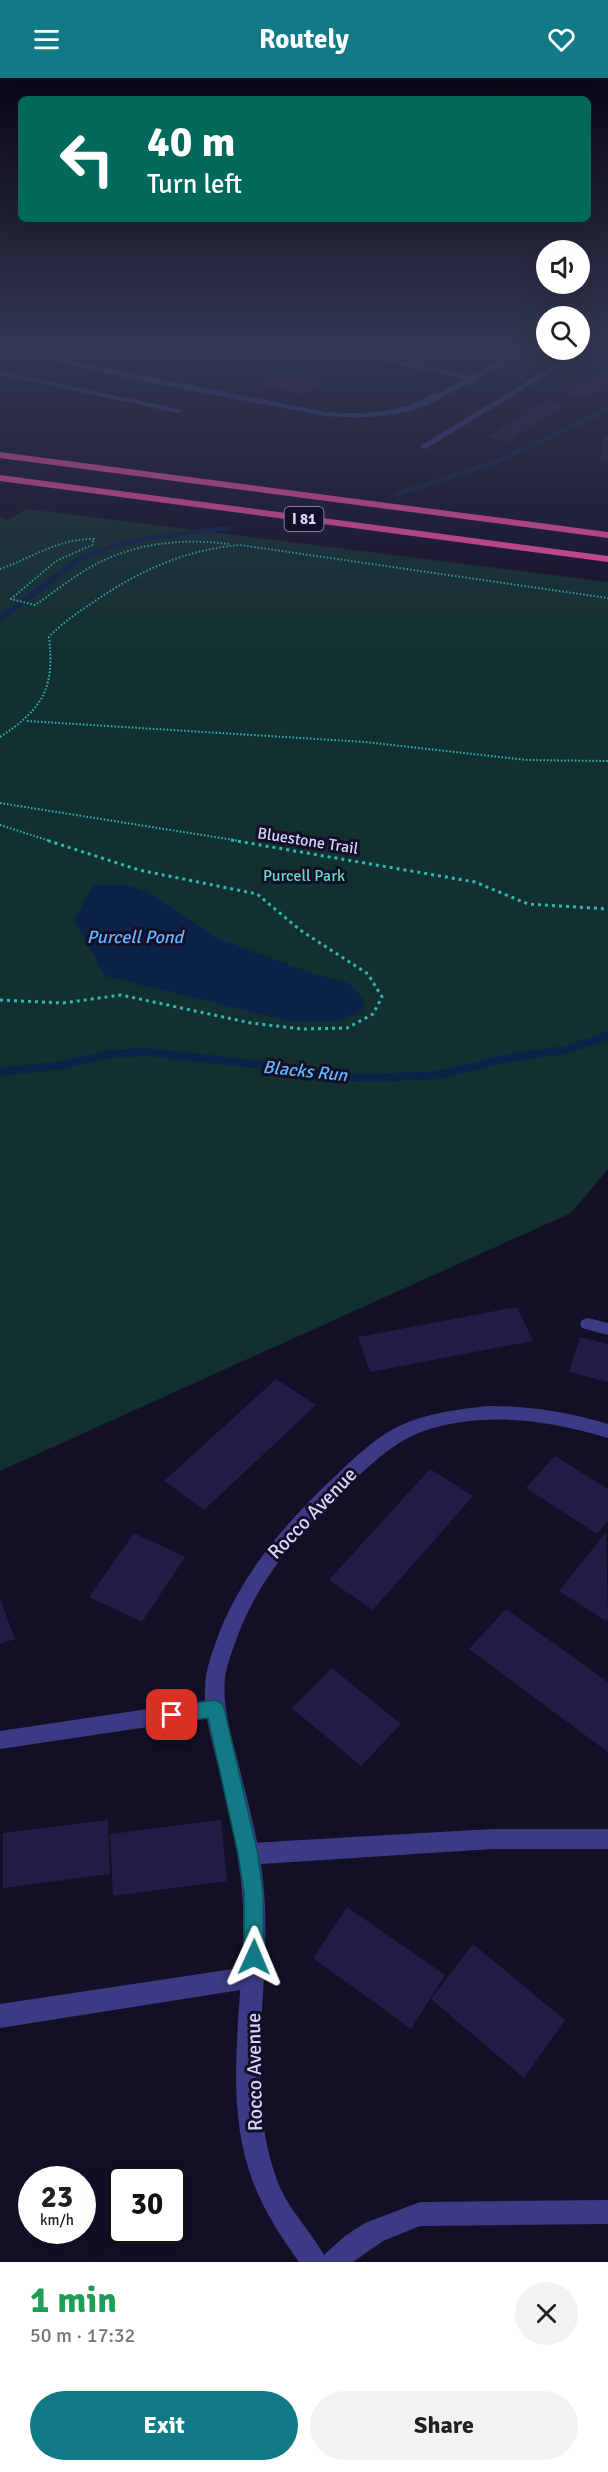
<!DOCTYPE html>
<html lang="en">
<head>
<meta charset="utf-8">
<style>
  :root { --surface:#fff; --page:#f2f2f2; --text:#202124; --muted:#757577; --accent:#127987 }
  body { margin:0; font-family:Signika,sans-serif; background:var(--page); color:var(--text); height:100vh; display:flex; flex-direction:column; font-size:22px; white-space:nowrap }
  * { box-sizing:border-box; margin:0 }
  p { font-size:20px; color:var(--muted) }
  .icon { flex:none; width:33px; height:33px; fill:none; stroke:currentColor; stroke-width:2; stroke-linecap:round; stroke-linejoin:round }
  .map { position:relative; height:2184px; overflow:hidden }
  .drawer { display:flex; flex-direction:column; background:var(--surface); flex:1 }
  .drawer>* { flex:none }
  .top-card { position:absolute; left:18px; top:18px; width:573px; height:126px; border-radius:9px; box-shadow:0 6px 24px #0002; background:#00695c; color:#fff; overflow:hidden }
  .controls { position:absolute; left:536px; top:162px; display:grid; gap:12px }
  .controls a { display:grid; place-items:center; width:54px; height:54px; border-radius:50%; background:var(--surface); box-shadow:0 6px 24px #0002; font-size:30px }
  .speed { position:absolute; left:18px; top:2088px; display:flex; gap:12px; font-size:30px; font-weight:700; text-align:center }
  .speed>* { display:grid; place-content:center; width:78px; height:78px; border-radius:50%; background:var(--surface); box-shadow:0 6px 24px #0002; line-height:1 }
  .speed small { font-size:15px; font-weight:400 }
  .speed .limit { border:3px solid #111; border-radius:9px; background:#fff; color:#111 }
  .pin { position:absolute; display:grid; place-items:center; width:51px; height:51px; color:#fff; margin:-26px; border-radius:12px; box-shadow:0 3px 9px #0006 }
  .me { position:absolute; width:66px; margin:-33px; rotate:1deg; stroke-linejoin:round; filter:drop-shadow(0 0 4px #0008) }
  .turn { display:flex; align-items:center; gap:21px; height:126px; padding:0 30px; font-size:27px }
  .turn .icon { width:78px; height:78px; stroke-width:2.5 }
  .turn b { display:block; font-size:42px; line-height:51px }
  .round { display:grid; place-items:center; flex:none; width:63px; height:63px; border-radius:32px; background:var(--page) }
  .head { display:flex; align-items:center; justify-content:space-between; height:102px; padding:0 30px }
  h1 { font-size:36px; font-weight:700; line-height:45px; color:#1e9e55 }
  .button { display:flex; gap:12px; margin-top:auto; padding:12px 30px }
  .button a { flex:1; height:69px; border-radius:36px; background:var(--accent); color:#fff; font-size:24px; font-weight:700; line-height:69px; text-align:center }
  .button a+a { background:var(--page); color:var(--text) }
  header { display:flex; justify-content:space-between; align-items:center; height:78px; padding:0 30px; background:var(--accent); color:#fff; font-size:27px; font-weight:700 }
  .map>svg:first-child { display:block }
  .green { fill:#12302f }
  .water { fill:#0c2248 }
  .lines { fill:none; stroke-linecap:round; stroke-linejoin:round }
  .stream-far2 { stroke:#0c2248; stroke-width:4.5 }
  .stream-far1 { stroke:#0c2248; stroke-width:6 }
  .stream { stroke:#0c2248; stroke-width:8 }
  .building { fill:#241b47 }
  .path-far1 { stroke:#2fb8b0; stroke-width:2; stroke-dasharray:1.5 2; stroke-linecap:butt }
  .path { stroke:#2fb8b0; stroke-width:3; stroke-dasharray:3 4; stroke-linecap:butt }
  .lane { fill:#3d3a85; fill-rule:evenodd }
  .street { fill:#3d3a85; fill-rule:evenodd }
  .highway { fill:#ff4fa3; fill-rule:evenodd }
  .route { fill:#127987; stroke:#0c4f58; stroke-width:1.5 }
  .labels { text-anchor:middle; stroke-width:6; stroke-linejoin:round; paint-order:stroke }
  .shield { fill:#130f26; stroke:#9e99be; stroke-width:1.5 }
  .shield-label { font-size:15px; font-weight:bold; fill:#d9d4ff }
  .street-label { font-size:16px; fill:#d9d4ff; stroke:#130f26 }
  .park-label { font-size:16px; fill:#5fe0c0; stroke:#130f26 }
  .water-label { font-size:18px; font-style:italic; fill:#62b6ff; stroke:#130f26 }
  .near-street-label { font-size:20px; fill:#d9d4ff; stroke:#130f26 }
</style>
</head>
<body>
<header><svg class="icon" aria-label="menu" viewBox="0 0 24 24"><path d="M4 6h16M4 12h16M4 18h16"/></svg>Routely<svg class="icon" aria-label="heart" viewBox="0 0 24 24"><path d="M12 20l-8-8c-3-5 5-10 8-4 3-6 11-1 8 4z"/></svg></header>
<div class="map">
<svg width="608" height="2184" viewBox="0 0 608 2184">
  <rect width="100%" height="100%" fill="#130f26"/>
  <polygon class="green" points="26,431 608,504 608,1091 571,1135 0,1393 0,439 8,442"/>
  <polygon class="water" points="93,807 129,807 156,819 219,861 317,897 349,905 365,922 361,933 341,943 287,943 105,898 75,842"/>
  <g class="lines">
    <g class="stream-far2">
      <polyline points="396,416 497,384 608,331"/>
      <path d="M75 484C123 458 177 457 229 450"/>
    </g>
    <g class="stream-far1">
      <polyline points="25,522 78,482"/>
      <polyline points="0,540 19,527"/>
    </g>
    <polyline class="stream" points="0,994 63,987 110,976 145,974 263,987 320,997 373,1000 438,997 509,980 565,972 608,957"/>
  </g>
  <g class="building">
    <polygon points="444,266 467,266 481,269 458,283 426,277"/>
    <polygon points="138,268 180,277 157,288 115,279"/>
    <polygon points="311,279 355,288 335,299 291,290"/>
    <polygon points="608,290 608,305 585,319 566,315"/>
    <polygon points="279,295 324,304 303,316 258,307"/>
    <polygon points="546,323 565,327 508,364 488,359"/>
    <polygon points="604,358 608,358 608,385 599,385"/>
    <polygon points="517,1229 533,1263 370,1294 358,1259"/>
    <polygon points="580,1259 608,1266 608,1304 569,1294"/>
    <polygon points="276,1301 316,1327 204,1432 164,1403"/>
    <polygon points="555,1378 608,1411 608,1443 597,1456 526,1410"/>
    <polygon points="430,1391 473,1418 373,1532 329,1502"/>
    <polygon points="606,1454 608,1540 606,1543 559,1513"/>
    <polygon points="134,1455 185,1479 142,1544 89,1519"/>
    <polygon points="0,1521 15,1561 0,1566"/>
    <polygon points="506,1531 608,1604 608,1674 469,1571"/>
    <polygon points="332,1590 401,1646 361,1688 292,1630"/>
    <polygon points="108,1742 110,1796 3,1810 3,1755"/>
    <polygon points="221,1742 227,1803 113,1818 110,1756"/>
    <polygon points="347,1829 445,1897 411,1951 313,1880"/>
    <polygon points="473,1866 565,1942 524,2000 431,1921"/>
  </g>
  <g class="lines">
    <g class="path-far1">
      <path d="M0 491C32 480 59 460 94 461L92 467 56 483 11 521 35 527C53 515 70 501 89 490 132 465 181 460 229 466"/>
      <polyline points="27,643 365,664 527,682 608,683"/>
      <path d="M0 659C43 631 55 610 49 559 62 545 77 535 92 525 139 493 183 472 240 467L608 520"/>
      <polyline points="0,725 240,763"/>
      <polyline points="0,747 50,763"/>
    </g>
    <g class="path">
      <polyline points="231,762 475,804 528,826 608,831"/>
      <polyline points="0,922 63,925 121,917 251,945 302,951 347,950 373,936 382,919 368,896 300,852 257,816 139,792 46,762"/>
    </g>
    <g class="lane">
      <polygon points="79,266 93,266 99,269 95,271"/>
      <polygon points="309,266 324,266 382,279 403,266 412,266 389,281 470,298 526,266 535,266 476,303 444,318 441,318 441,314 464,301"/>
      <polygon points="588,266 597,266 426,371 419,369"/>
      <polygon points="0,293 178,331 182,333 178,335 0,297"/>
      <polygon points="588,1240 608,1245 608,1257 582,1250 580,1246 582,1242"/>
      <polygon points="215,1621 222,1623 225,1630 222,1637 215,1639 0,1671 0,1653"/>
      <polygon points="492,1751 608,1751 608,1771 492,1771 248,1787 240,1783 237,1776 240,1769 248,1765"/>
      <polygon points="253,1888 261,1891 264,1899 261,1907 253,1910 0,1950 0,1926"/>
    </g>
    <g class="street">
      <path d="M94 266H104L70 283 325 334C353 336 381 336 409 327 419 324 439 310 448 316 414 340 364 341 325 338L136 302 0 272V268L62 282Z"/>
      <path d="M489 1328C530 1328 569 1334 608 1346V1360C548 1342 482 1332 421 1354 392 1365 368 1389 346 1410 300 1454 261 1497 238 1557 233 1571 227 1585 225 1600 222 1630 232 1659 239 1688 249 1729 261 1771 264 1813 272 1908 243 2010 277 2102 287 2130 310 2152 324 2177L345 2158 365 2145 420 2124 608 2122V2146L420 2148 383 2163 353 2184H299C281 2159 264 2133 253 2104 220 2017 246 1919 243 1829 241 1781 229 1734 218 1688 212 1663 204 1638 205 1612 205 1591 213 1572 220 1553 245 1492 284 1447 331 1402 352 1382 373 1361 399 1348 427 1335 459 1331 489 1328Z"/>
    </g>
    <g class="highway">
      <polygon points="0,374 608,454 608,460 0,380"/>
      <polygon points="0,397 608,478 608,484 0,403"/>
    </g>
  </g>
  <linearGradient id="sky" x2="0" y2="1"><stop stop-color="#0a0815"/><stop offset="0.47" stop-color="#333752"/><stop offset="1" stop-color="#333752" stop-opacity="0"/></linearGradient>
  <rect width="608" height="572" fill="url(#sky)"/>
  <polygon class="route" points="215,1622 221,1625 224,1630 258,1776 263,1815 264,1879 261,1886 254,1889 247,1886 244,1879 244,1815 238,1776 208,1640 172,1645 165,1643 163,1637 165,1631 172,1628"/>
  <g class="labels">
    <rect class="shield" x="284.5" y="429" width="39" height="24" rx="4.5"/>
    <g class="shield-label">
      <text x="304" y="446">I 81</text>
    </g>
    <g class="street-label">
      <text transform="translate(308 762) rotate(9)" y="6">Bluestone Trail</text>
    </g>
    <g class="park-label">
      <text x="304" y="803">Purcell Park</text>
    </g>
    <g class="water-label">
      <text x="135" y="865">Purcell Pond</text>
      <text transform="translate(305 993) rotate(6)" y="6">Blacks Run</text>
    </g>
    <g class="near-street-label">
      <text transform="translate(312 1435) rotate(-46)" y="7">Rocco Avenue</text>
      <text transform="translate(254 1994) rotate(-91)" y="7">Rocco Avenue</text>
    </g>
  </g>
</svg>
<div class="controls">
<a><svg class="icon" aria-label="sound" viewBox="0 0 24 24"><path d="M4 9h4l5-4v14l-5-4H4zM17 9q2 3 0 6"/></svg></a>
<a><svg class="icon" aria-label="search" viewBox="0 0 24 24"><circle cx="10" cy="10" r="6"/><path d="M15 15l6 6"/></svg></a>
</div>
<div class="speed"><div>23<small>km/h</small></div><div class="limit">30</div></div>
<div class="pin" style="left:172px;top:1637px;background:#d93025"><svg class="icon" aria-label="arrive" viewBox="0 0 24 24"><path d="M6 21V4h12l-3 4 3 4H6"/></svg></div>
<svg class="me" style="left:254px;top:1879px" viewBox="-20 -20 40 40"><path d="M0-17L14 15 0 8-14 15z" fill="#127987" stroke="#fff" stroke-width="4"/></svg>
<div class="top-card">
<div class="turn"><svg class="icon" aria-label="left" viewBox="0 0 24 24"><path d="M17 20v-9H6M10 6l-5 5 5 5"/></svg><div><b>40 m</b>Turn left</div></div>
</div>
</div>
<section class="drawer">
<div class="head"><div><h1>1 min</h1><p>50 m · 17:32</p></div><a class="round"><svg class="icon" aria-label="close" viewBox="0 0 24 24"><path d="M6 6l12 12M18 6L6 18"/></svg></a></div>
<div class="button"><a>Exit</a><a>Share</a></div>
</section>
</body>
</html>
